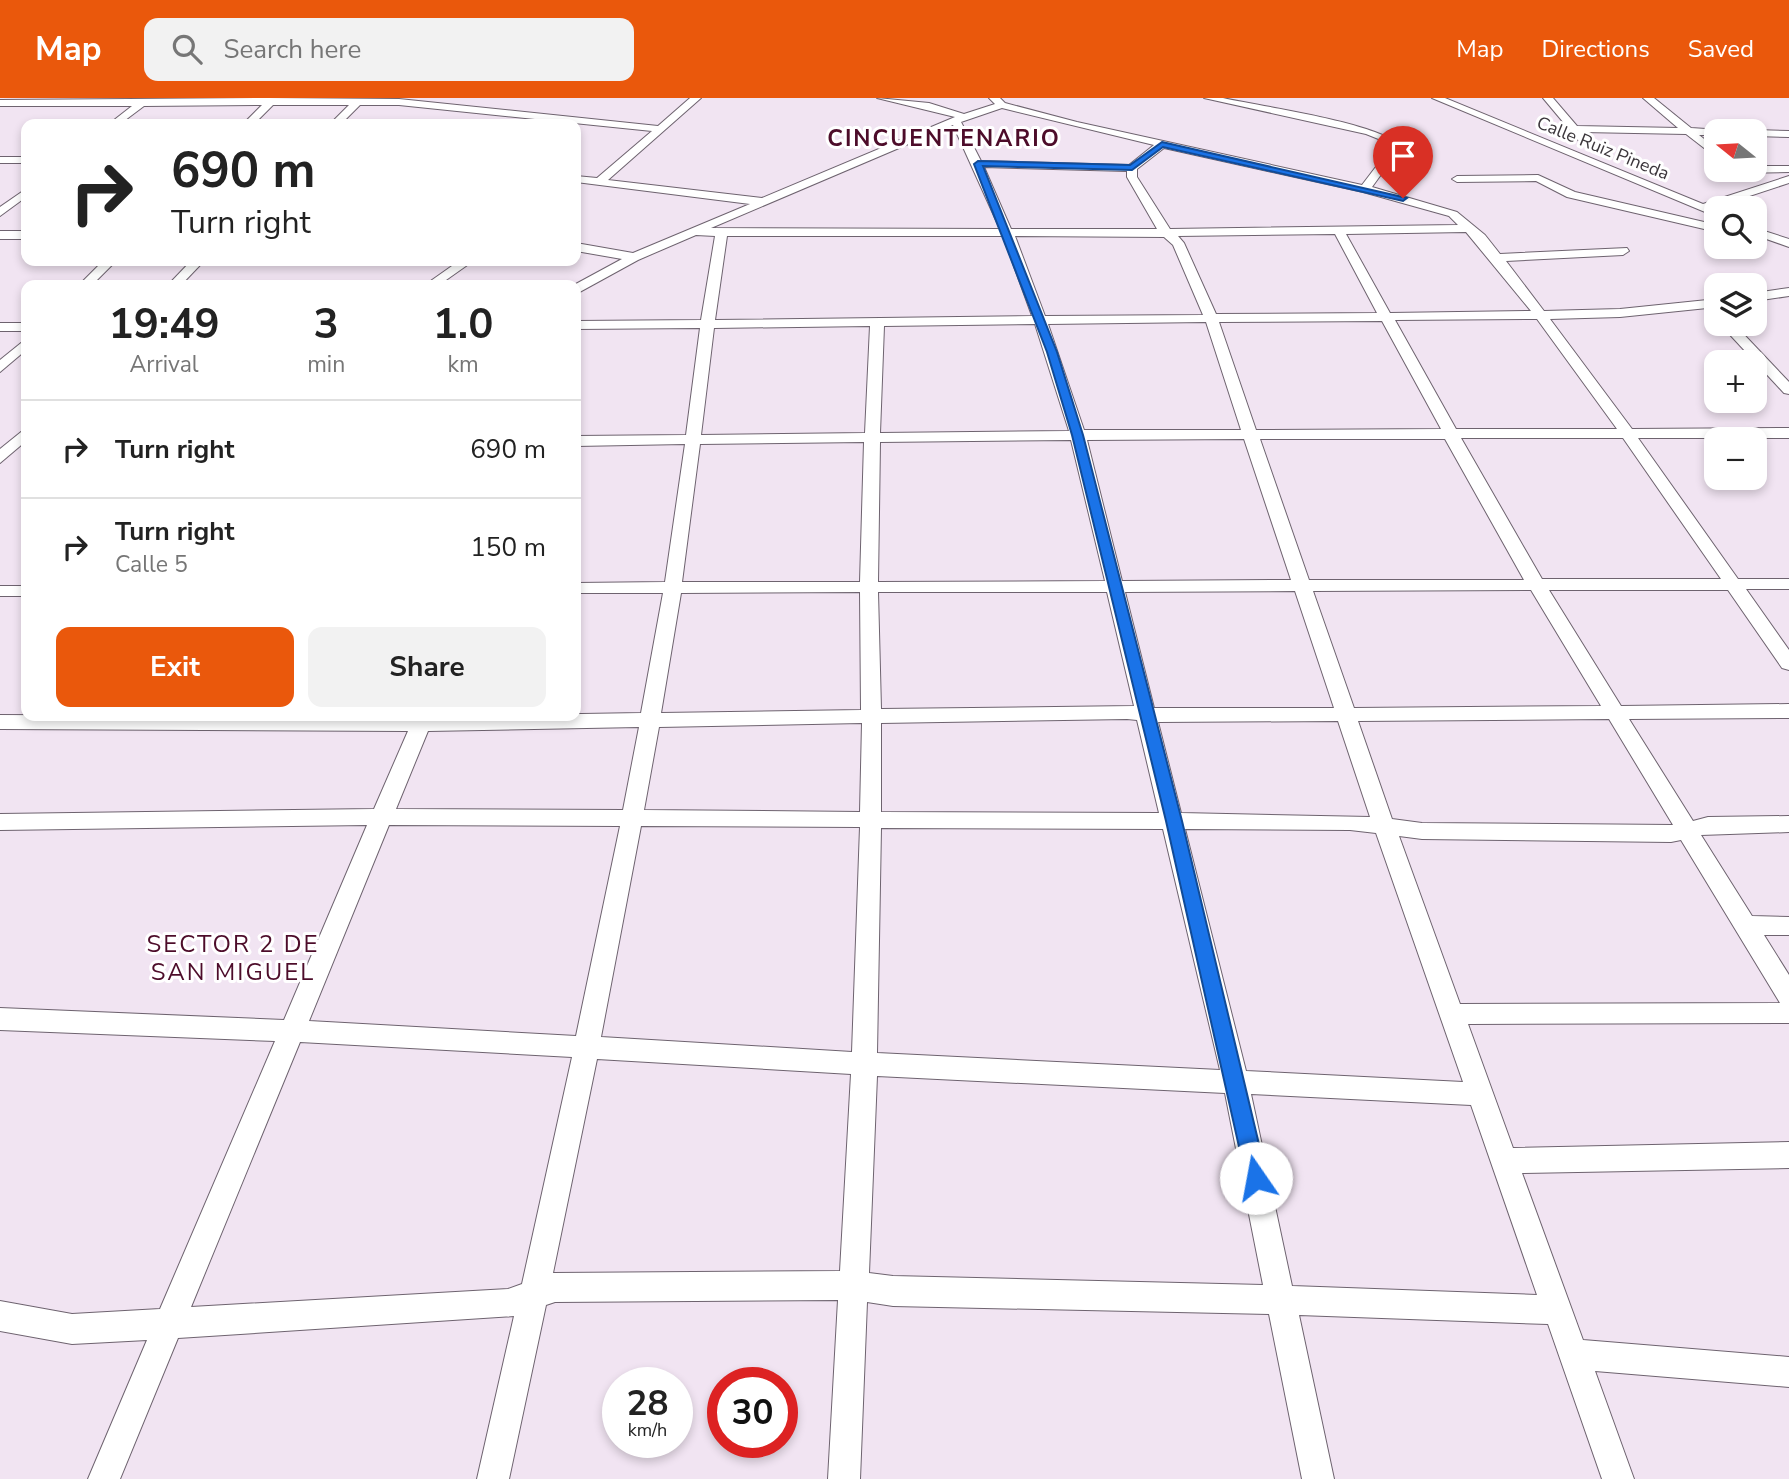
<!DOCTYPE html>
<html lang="en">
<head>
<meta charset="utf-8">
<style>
  :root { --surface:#fff; --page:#f2f2f2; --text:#222; --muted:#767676; --line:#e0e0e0; --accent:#ea580c }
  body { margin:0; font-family:"Nunito Sans",sans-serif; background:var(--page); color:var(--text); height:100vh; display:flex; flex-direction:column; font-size:26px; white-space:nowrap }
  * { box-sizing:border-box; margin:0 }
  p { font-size:23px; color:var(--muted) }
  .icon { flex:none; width:38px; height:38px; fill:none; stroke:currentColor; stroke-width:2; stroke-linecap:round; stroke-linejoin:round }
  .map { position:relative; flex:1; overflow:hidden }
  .sheet { position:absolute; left:21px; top:182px; width:560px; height:441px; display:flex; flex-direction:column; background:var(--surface); border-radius:14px; box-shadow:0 4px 10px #0003 }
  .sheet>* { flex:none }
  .banner { position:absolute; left:21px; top:21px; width:560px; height:147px; border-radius:14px; box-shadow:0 4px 10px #0003; background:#fff; color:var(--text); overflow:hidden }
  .needle { width:46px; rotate:288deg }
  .buttons { position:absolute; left:1704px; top:21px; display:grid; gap:14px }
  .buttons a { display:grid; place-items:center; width:63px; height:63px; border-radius:14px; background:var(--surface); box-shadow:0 4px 10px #0003; font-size:35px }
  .speed { position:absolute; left:602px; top:1269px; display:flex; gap:14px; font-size:35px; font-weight:700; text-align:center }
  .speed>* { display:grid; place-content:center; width:91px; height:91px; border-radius:50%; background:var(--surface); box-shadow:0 4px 10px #0003; line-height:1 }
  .speed small { font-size:18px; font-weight:400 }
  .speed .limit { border:10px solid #d22; background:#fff; color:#111 }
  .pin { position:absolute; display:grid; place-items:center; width:60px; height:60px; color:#fff; margin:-72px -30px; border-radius:50% 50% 50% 0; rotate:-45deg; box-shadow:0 0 7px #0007 }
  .pin .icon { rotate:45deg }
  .me { position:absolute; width:77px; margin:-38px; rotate:348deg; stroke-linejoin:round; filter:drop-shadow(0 0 5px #0008) }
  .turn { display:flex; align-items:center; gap:24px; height:147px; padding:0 35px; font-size:32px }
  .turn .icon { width:91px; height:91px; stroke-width:2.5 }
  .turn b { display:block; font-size:49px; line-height:60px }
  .eta { display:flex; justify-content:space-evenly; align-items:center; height:119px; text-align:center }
  .eta b { font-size:42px; font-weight:700; line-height:49px }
  .button { display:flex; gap:14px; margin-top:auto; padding:14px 35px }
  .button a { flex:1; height:80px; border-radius:14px; background:var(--accent); color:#fff; font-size:28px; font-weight:700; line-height:80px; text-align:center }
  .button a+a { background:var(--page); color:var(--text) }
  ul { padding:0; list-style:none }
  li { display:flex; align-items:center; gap:21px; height:98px; padding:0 35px; border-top:2px solid var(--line) }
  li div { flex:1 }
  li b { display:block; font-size:26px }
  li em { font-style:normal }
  header { display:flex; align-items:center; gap:42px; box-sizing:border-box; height:98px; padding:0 35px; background:var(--accent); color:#fff }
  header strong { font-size:33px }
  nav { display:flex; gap:38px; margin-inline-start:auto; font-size:24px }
  .search { width:490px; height:63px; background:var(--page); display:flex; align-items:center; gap:18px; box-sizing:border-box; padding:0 24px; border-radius:14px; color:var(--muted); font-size:26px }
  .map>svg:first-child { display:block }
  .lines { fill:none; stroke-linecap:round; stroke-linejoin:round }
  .minor-casing { stroke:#6e636f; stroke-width:2 }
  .minor { fill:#fff; fill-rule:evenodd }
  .route { fill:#1a73e8; stroke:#114b97; stroke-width:2 }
  .labels { text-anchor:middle; stroke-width:6; stroke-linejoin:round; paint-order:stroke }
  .far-street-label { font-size:18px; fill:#3c373c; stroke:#fff }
  .far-district-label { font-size:23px; font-weight:bold; letter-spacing:2px; fill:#4d0c2a; stroke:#fff }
  .quarter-label { font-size:24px; letter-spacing:2px; fill:#4d0c2a; stroke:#fff }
</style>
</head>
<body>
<header>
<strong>Map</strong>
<div class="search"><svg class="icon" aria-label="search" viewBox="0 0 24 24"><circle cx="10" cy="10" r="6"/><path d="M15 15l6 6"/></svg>Search here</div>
<nav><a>Map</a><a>Directions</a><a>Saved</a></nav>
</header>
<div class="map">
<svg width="1789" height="1381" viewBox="0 0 1789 1381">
  <rect width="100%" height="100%" fill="#f1e4f2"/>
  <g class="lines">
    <g class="minor-casing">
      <g id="minor">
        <path d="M269 0 399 1 658 28 690 0H701L608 82 762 100 955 19 877 0 929 5 964 16 995 6 989 0H1000L1005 5 1077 24 1362 87 1391 49 1386 44 1366 36 1204 0H1223C1258 8 1383 25 1401 49L1372 89 1457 114 1485 137 1500 156 1627 150 1629 153 1623 157 1506 163 1544 213 1620 211 1717 201V209L1620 219 1550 221 1632 331 1789 330V340H1638L1738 481H1789V491H1746L1789 552V572L1782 570 1728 492H1549L1621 608 1789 606V620L1629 621 1693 723 1708 719 1789 718V734L1701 737 1752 818 1789 819V837H1764L1789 877V925L1468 926 1513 1050 1789 1044V1070L1522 1075 1583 1242 1789 1259V1289L1595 1273 1634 1381H1602L1548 1226 1299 1217 1334 1381H1302L1269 1216 893 1208 867 1204 860 1381H828L838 1202 555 1204 546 1207 509 1381H477L514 1218 178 1240 120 1381H88L147 1242 72 1246 0 1233V1203L72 1216 160 1211 275 943 0 932V910L284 922 367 727 0 732V716L374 711 408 633 0 631V617L414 619 641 615 663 495H576V485L665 484 685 346 576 348V338L686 337 700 230 576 231V223L701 222 715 138 696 137 638 162 576 196 574 187 622 161 576 153V145L633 155 750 106 576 84V78L597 80 652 33 399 7H360L341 26H330L349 7H273L254 26H243L262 7 144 8 120 26H109L132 8H0V2ZM1002 10 1154 47 1129 67 981 63 961 24ZM953 27 1000 131 711 130ZM1164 50 1363 94 1449 118 1458 127 1170 131 1137 79V71ZM984 69 1127 73V79L1157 131H1011ZM1466 134 1531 213 1390 215 1346 136ZM1335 136 1377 215 1216 216 1184 145 1178 138ZM727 138H1003L1032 218 715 222ZM1015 138 1164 139 1173 147 1203 217 1045 218ZM1537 221 1617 331H1456L1395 222ZM1382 223 1441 331 1256 332 1219 224ZM1206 224 1241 332H1084L1048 226ZM1035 226 1069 333 880 335 884 228ZM870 228 865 335 701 337 714 230ZM1461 340H1623L1721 481H1542ZM1244 341 1291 482 1122 483 1087 342ZM1260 341H1445L1524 482H1309ZM1071 342 1105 483 878 484 880 344ZM864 344 860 484H682L700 346ZM1531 492 1601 608 1354 610 1313 493ZM1295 493 1334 610H1154L1125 494ZM860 494 861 612 661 615 681 495ZM878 494H1107L1134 608 881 611ZM1127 621 1137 622 1159 715 881 714V625ZM1609 621 1673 727 1422 725 1392 721 1358 623ZM1338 623 1370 719 1181 715 1158 624ZM862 625 860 714 644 712 659 629ZM639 629 623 712 396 711 428 633ZM389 727 620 728 576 938 309 923ZM641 728 860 729 852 954 601 939ZM881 730 1163 731 1220 972 877 955ZM1185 731 1350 732 1376 735 1463 984 1246 973ZM1399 738 1422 741 1671 744 1681 742 1780 905 1460 906ZM300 944 572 959 522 1186 508 1191 191 1209ZM597 961 851 976 840 1173 553 1175ZM877 978 1225 995 1263 1187 893 1178 869 1175ZM1251 996 1471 1007 1537 1197 1292 1188Z"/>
        <polygon points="1432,0 1445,0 1703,106 1789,78 1789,85 1713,110 1717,112 1717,119"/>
        <polygon points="1543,0 1553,0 1577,28 1678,30 1643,0 1654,0 1691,30 1721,32 1717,37 1699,37 1717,51 1717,60 1686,36 1583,34 1588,41 1579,43"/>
        <polygon points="1755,32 1789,33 1789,39 1755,38 1755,33 1751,33"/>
        <rect x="0" y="59" width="26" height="6"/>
        <polygon points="1755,68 1789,68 1789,74 1735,75 1730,72 1755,72"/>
        <polygon points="1538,77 1575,94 1717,127 1717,134 1567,99 1536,83 1457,84 1452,81 1457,78"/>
        <polygon points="26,91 26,99 0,118 0,109"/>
        <polygon points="1755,130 1789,141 1789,149 1755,137"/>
        <rect x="0" y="133" width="26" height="8"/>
        <polygon points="103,163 116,163 92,187 79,187"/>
        <polygon points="191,163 204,163 181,187 168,187"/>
        <polygon points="459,163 473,163 439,187 425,187"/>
        <polygon points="1789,190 1789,198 1755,203 1755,195"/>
        <rect x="0" y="225" width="26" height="8"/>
        <polygon points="1720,226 1734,226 1789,284 1789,296 1784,295"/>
        <polygon points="26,241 26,252 0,274 0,262"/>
        <polygon points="26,330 26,343 0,365 0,351"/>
        <rect x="0" y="488" width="26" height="10"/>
      </g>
    </g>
    <use href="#minor" class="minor"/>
  </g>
  <polygon class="route" points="1162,44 1407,100 1403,103 1163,49 1132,72 983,68 1057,254 1083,337 1182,723 1267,1080 1264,1086 1256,1089 1249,1086 1246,1080 1166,723 1072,337 1047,254 974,66 978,63 1130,67"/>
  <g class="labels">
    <g class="far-street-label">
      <text transform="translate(1603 50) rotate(22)" y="6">Calle Ruiz Pineda</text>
    </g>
    <g class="far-district-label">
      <text x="944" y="48">CINCUENTENARIO</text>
    </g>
    <g class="quarter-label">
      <text x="233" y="854">SECTOR 2 DE<tspan x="233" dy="28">SAN MIGUEL</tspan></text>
    </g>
  </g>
</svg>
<div class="buttons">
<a><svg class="needle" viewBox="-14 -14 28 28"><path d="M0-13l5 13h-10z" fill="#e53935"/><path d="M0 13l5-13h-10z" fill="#767676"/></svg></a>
<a><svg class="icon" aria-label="search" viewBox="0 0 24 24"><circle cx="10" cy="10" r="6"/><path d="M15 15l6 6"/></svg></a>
<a><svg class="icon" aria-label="layers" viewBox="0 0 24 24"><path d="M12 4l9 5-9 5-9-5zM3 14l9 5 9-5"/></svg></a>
<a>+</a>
<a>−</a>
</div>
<div class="speed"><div>28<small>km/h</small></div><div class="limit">30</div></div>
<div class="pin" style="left:1403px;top:100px;background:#d93025"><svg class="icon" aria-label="arrive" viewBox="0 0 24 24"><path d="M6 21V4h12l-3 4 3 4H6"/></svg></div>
<svg class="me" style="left:1256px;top:1080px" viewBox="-20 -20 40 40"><circle r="19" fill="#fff"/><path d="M0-13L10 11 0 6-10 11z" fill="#1a73e8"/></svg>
<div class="banner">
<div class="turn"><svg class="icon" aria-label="right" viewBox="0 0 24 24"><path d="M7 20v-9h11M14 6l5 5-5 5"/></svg><div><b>690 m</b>Turn right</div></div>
</div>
<section class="sheet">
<div class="eta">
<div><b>19:49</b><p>Arrival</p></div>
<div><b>3</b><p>min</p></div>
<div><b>1.0</b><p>km</p></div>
</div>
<ul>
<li><svg class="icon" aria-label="right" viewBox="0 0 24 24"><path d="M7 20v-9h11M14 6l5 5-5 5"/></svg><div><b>Turn right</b></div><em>690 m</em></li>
<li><svg class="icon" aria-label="right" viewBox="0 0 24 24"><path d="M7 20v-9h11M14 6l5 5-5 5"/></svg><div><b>Turn right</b><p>Calle 5</p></div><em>150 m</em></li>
</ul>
<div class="button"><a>Exit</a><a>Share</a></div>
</section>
</div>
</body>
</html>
